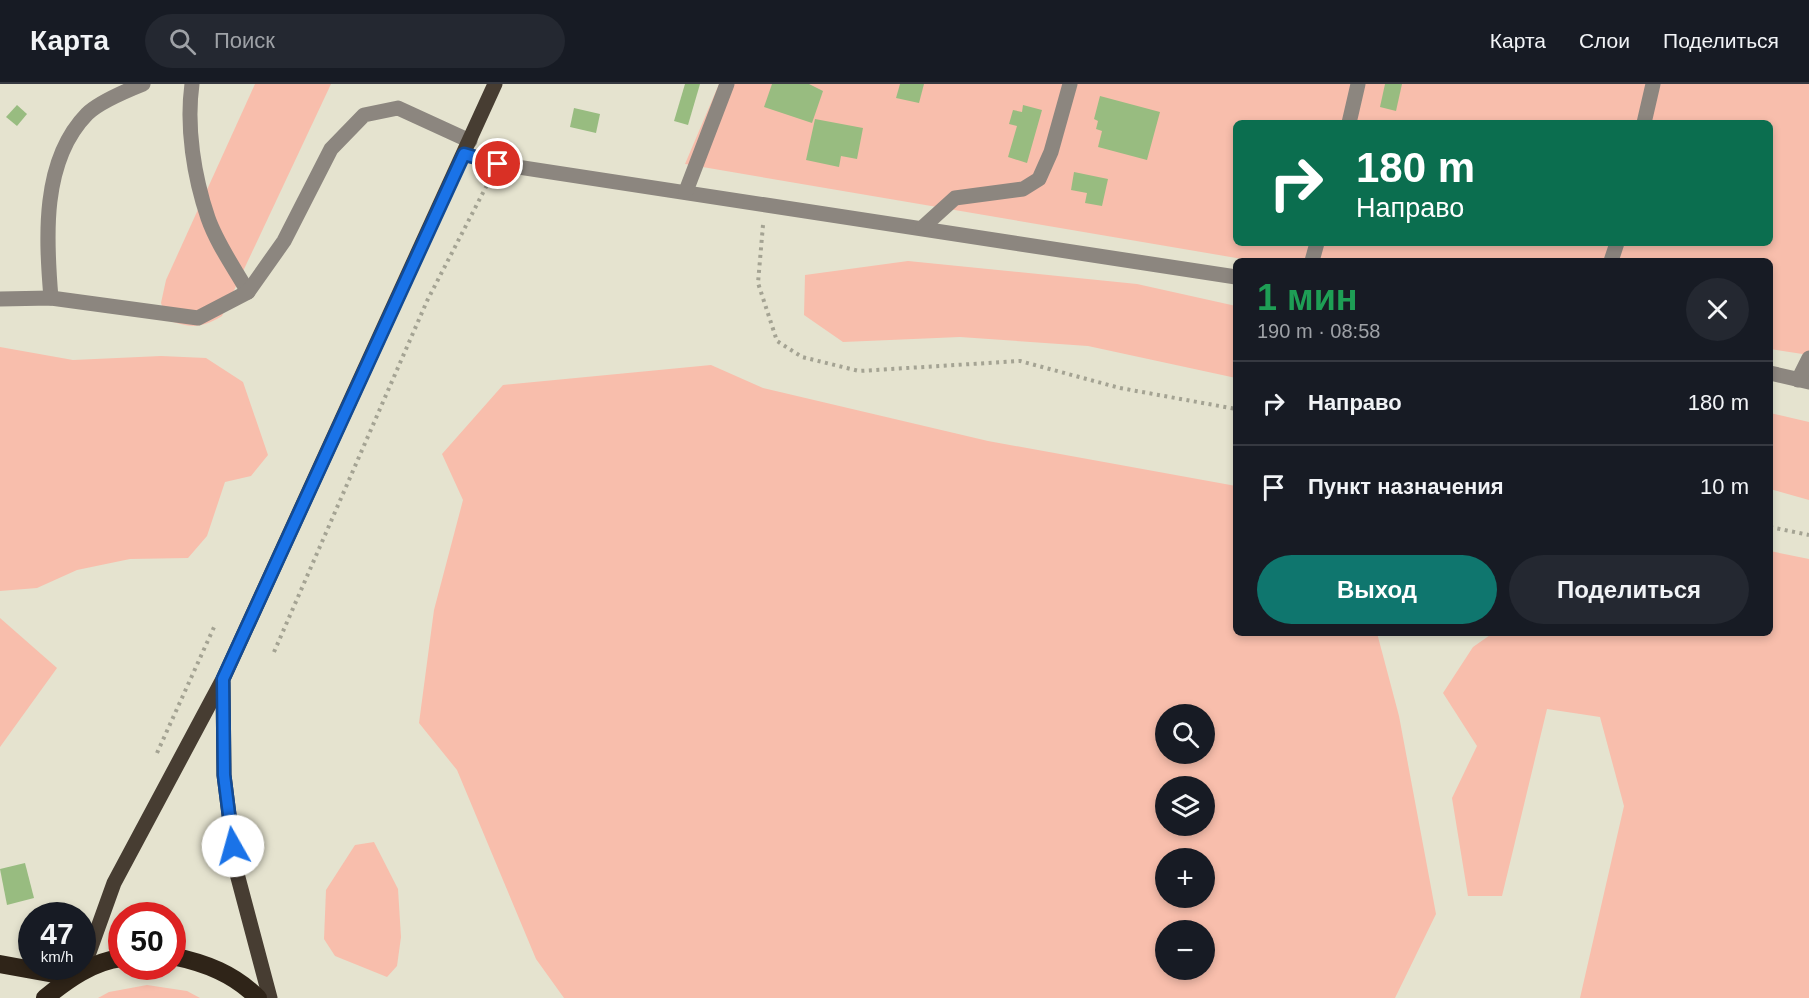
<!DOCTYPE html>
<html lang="ru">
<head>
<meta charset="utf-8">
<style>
  :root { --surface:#171b24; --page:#242831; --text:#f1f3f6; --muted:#9ea1a6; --line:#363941; --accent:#0f766e }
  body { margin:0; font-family:Arial,sans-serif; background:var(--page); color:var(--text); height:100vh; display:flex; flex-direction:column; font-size:22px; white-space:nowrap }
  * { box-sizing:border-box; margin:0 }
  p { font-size:20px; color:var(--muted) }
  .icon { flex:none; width:33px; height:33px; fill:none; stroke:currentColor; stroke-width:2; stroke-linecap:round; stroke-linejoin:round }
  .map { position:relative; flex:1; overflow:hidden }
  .details { position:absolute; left:1233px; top:174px; width:540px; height:378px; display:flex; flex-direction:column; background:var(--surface); border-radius:9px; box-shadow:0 3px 9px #0003 }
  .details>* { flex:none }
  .top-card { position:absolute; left:1233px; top:36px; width:540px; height:126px; border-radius:9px; box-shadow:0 3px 9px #0003; background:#0b6e4f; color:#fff; overflow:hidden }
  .tools { position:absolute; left:1155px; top:620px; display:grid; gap:12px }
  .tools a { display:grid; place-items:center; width:60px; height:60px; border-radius:50%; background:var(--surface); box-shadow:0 3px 9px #0003; font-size:30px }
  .speed { position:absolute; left:18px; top:818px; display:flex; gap:12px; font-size:30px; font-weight:700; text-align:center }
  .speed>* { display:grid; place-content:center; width:78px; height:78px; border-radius:50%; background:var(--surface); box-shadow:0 3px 9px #0003; line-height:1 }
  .speed small { font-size:15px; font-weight:400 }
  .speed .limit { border:9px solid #d22; background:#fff; color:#111 }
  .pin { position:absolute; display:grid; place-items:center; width:51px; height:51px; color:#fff; margin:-26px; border:3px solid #fff; border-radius:50%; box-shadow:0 2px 6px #0007 }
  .me { position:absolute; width:66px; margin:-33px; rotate:353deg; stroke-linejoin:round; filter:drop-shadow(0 0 4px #0008) }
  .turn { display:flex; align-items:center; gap:21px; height:126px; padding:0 24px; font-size:27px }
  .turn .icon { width:78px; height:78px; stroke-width:2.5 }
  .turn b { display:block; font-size:42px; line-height:51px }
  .round { display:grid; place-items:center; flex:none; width:63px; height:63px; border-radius:32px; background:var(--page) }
  .headline { display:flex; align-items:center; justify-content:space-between; height:102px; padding:0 24px }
  h1 { font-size:36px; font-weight:700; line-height:45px; color:#1e9e55 }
  .button { display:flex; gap:12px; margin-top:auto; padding:12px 24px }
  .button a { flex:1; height:69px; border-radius:36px; background:var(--accent); color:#fff; font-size:24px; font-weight:700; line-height:69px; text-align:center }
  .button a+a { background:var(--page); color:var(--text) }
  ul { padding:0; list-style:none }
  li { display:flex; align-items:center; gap:18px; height:84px; padding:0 24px; border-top:2px solid var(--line) }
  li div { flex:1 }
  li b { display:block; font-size:22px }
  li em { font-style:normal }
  header { display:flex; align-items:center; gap:36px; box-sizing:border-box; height:84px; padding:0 30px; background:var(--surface); border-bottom:2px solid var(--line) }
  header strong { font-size:28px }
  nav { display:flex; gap:33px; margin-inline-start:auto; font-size:21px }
  .search { width:420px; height:54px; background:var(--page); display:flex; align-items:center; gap:15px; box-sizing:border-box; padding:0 21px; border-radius:33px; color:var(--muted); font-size:22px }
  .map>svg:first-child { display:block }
  .green { fill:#f8beac; fill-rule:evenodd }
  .building { fill:#98bc80 }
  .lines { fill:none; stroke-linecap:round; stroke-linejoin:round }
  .path { stroke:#a4a393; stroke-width:4; stroke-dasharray:3 4.5; stroke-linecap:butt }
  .minor { stroke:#8c867f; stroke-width:15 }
  .major { stroke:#473d32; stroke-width:15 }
  .highway { stroke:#2f2418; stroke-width:18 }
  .route-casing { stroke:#114b97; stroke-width:15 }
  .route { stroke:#1a73e8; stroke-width:10 }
</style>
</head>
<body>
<header>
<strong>Карта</strong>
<div class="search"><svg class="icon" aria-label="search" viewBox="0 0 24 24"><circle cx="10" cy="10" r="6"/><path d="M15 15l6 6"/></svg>Поиск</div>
<nav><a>Карта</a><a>Слои</a><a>Поделиться</a></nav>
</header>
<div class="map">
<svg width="1809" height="914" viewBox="0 0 1809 914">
  <rect width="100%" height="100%" fill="#e5e3cf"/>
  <g class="green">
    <path d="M255 0H331L222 232C200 245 191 244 167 236L161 219 166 196Z"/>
    <path d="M719 0H1809V271L1770 265V177H1254L685 80ZM1236 39H1770V159H1236Z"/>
    <polygon points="908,177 1137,200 1236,222 1236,294 1088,262 960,253 843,258 804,231 805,191"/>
    <polygon points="0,263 73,276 161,272 206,274 243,298 268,371 251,392 225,398 207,452 188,474 130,475 77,486 37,504 0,507"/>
    <path d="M711 281 763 304 988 357 1236 402V549H1377L1399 632 1436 830 1395 914H564L536 875 457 686 419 639 434 526 463 416 442 370 503 301ZM1166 630H1204V669H1166ZM1166 702H1204V741H1166ZM1166 774H1204V813H1166ZM1166 846H1204V885H1166Z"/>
    <polygon points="1770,329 1809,338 1809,416 1770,405"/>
    <polygon points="1770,467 1809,475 1809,914 1580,914 1624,722 1600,633 1547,625 1502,812 1468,812 1452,714 1477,662 1443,609 1473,563 1493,549 1770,549"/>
    <polygon points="0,534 57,584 0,663"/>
    <polygon points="374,758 398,805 401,853 397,882 387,893 335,872 324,855 326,806 355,761"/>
    <polygon points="147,901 187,907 200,914 98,914 109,908"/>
  </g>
  <g class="building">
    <polygon points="685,0 700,0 688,41 674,37"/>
    <polygon points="772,0 809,0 823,7 812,39 764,23"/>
    <polygon points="900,0 924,0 919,19 896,14"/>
    <polygon points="1385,0 1402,0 1396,27 1380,23"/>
    <polygon points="1100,12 1160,28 1147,76 1098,63 1102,47 1096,45 1098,37 1094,35"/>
    <polygon points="17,21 27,30 17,42 6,33"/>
    <polygon points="1023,21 1042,26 1027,79 1008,73 1017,42 1009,40 1013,26 1022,28"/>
    <polygon points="574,24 600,30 596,49 570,43"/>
    <polygon points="815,35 863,44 857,75 841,72 839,83 806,76"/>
    <polygon points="1074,88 1108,95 1102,122 1085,119 1087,109 1071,106"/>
    <polygon points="25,779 34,814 7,821 0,785"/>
  </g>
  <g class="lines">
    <g class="path">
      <polyline points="763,141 758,199 777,257 802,273 859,287 1020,277 1120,304 1236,325"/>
      <polyline points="1770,443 1809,451"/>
      <polyline points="274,568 427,217 488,99"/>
      <polyline points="157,669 215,541"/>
    </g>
    <g class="minor">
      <path d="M192 0C186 43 194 93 208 134 217 160 235 185 248 208"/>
      <polyline points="1349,39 1358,0"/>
      <polyline points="1644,39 1653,0"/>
      <polyline points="464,70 498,80 1236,193"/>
      <polyline points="686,107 727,0"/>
      <polyline points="923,143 955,114 1023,105 1039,95 1051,68 1070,0"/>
      <polyline points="1312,177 1317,159"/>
      <polyline points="1611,177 1617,159"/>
      <path d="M51 214C46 155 41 77 87 30 98 19 128 6 143 0"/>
      <polyline points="0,215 51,214 198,234 248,208 284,157 331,65 364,31 398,24 470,57"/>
      <polyline points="1770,289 1809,298"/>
      <polyline points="1798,296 1809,274"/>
    </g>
    <g class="major">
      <polyline points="223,598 224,691 236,786 270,914"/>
      <polyline points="82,888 114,799 223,595 495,0"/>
    </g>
    <g class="highway">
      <path d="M172 872C206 879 234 890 258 914"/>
      <polyline points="0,880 71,893"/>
      <path d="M45 914C67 896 93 877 122 874"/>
    </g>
  </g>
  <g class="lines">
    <g class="route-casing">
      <polyline id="route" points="233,762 224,691 223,595 464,70 498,80"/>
    </g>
    <use href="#route" class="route"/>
  </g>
</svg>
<div class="tools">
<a><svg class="icon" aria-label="search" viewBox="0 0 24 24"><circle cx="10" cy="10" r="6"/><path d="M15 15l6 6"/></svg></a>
<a><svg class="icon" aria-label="layers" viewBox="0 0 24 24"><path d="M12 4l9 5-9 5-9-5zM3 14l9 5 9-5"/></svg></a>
<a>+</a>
<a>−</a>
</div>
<div class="speed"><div>47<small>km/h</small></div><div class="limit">50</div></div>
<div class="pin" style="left:498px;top:80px;background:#d93025"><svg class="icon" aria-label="arrive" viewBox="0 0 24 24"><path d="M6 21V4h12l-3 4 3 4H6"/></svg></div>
<svg class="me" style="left:233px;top:762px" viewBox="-20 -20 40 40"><circle r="19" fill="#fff"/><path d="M0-13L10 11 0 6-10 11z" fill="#1a73e8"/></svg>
<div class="top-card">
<div class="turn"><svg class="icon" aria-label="right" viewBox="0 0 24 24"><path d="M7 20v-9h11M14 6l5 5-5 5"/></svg><div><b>180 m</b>Направо</div></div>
</div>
<section class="details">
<div class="headline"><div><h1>1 мин</h1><p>190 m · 08:58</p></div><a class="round"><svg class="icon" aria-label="close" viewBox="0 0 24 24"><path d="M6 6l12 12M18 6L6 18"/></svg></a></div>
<ul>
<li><svg class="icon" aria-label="right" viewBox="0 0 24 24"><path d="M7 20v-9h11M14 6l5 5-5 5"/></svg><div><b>Направо</b></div><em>180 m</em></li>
<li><svg class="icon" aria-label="arrive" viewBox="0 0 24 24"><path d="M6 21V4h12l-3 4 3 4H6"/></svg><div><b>Пункт назначения</b></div><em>10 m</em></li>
</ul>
<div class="button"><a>Выход</a><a>Поделиться</a></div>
</section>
</div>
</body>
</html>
